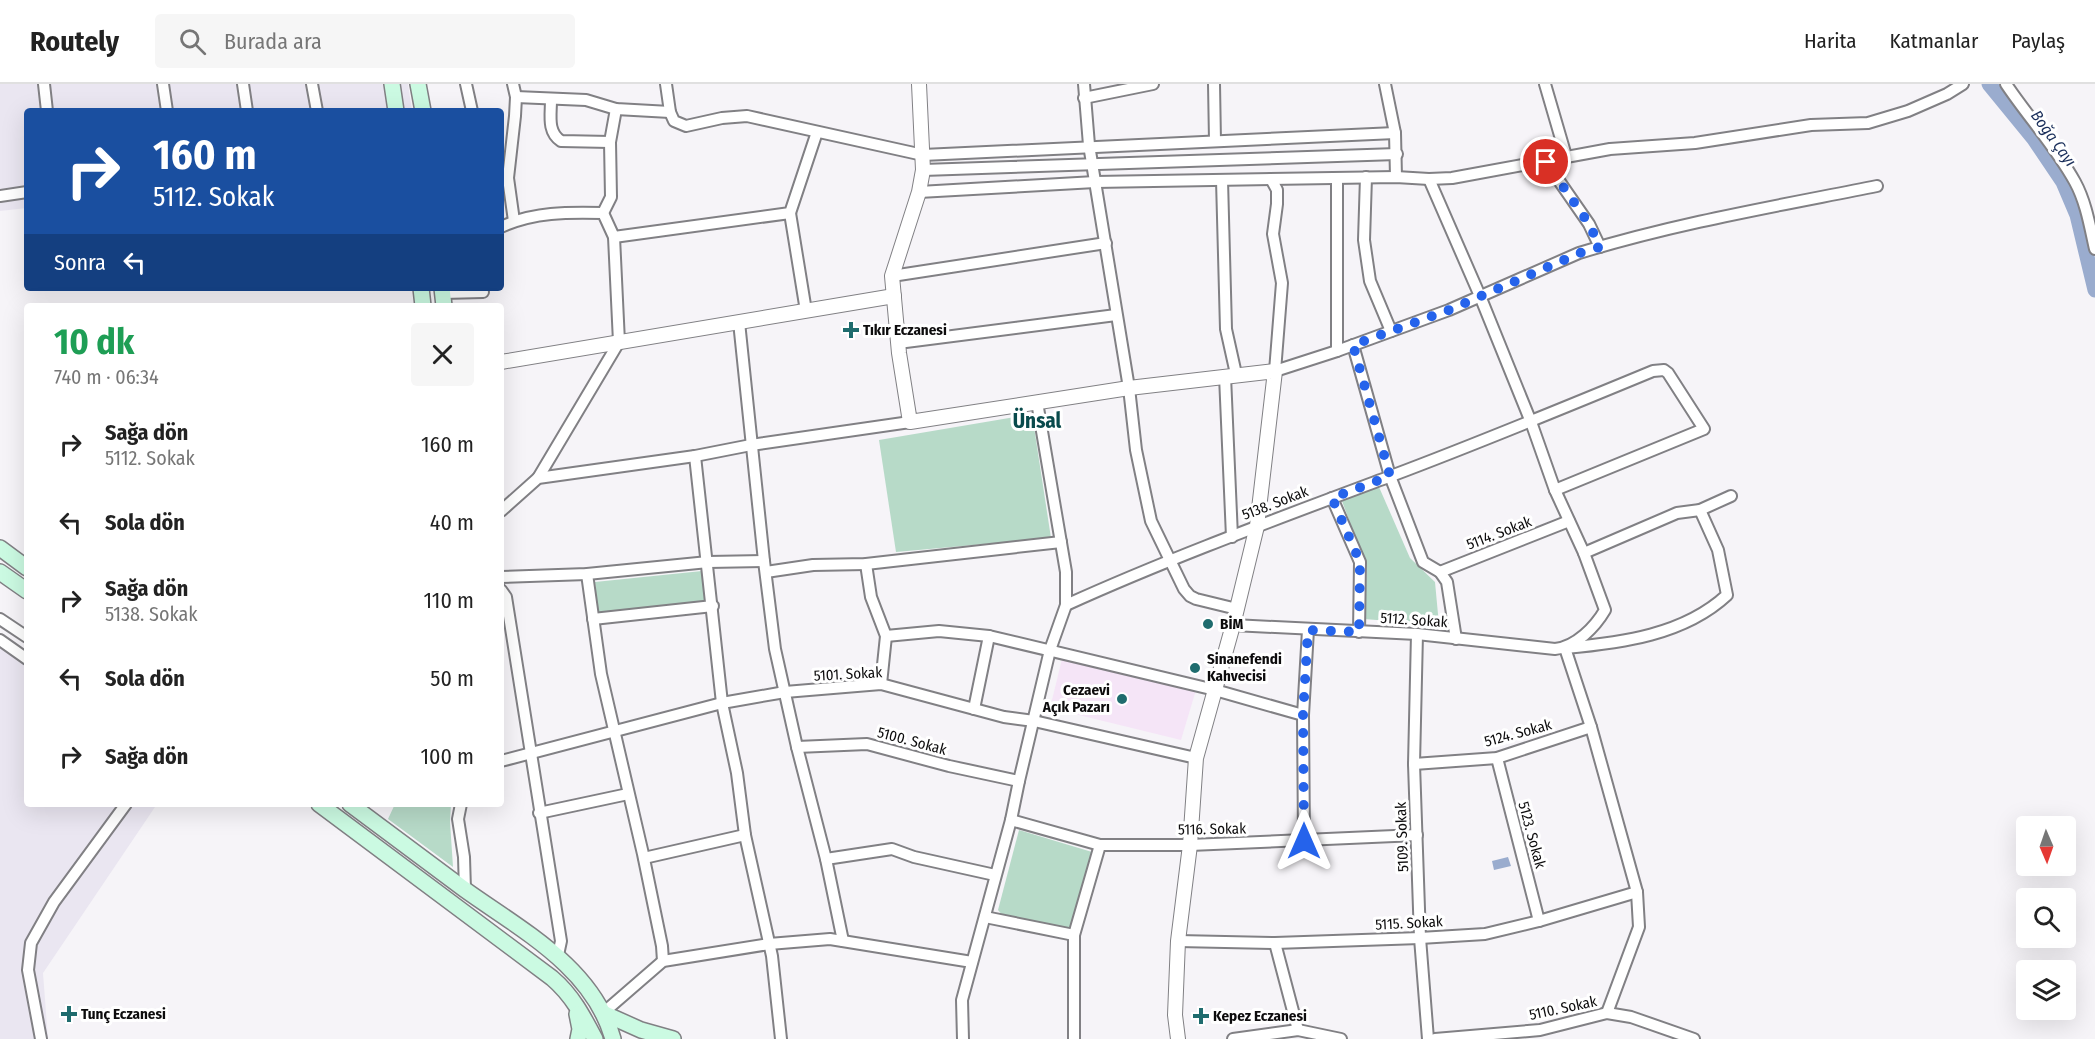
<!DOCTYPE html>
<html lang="tr">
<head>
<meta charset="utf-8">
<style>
  :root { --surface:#fff; --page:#f6f6f6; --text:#222; --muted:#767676; --line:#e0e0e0 }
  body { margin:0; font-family:"Fira Sans Condensed",sans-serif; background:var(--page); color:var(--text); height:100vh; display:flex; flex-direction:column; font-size:22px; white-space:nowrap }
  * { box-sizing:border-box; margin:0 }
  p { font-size:20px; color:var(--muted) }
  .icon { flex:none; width:33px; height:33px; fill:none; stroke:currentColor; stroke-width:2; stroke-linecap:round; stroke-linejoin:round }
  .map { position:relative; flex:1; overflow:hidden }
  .side { position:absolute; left:24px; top:219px; width:480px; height:504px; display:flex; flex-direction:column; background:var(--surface); border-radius:6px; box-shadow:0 6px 24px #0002 }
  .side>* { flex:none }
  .hud { position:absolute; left:24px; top:24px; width:480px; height:183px; border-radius:6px; box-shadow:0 6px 24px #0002; background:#1a4fa0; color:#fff; overflow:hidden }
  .needle { width:39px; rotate:178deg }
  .buttons { position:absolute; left:2016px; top:732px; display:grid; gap:12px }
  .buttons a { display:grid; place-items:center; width:60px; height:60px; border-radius:6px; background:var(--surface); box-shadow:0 6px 24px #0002; font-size:30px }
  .pin { position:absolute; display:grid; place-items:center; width:51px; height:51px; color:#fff; margin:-26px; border:3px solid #fff; border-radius:50%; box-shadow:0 2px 6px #0007 }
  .me { position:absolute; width:66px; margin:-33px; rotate:0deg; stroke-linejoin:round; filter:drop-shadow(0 0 4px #0008) }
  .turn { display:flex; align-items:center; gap:21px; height:126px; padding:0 30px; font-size:27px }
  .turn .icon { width:78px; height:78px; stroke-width:2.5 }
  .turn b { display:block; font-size:42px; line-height:51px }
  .then { display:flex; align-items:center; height:57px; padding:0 30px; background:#0003; gap:12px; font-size:22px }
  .round { display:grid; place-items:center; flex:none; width:63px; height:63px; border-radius:6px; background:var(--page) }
  .overview { display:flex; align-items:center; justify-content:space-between; height:102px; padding:0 30px }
  h1 { font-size:36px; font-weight:700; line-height:45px; color:#1e9e55 }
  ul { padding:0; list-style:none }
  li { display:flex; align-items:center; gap:18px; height:78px; padding:0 30px }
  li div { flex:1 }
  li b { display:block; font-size:22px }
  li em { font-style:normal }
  header { display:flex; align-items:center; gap:36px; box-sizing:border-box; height:84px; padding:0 30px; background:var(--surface); border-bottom:2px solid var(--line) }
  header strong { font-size:28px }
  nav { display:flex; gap:33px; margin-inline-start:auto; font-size:21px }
  .search { width:420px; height:54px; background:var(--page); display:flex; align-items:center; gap:15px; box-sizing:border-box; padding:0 21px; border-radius:6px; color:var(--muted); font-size:22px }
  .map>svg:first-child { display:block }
  .commercial { fill:#f5e5f7 }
  .built { fill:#eae6f1 }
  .green { fill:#b7dac8 }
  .water { fill:#9aacce }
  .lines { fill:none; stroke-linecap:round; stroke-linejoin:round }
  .river { stroke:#9aacce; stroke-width:15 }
  .minor-casing { stroke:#818084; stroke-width:14 }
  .tertiary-casing { stroke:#818084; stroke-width:16 }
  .secondary-casing { stroke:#818084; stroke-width:18 }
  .minor { stroke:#fff; stroke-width:10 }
  .tertiary { stroke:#fff; stroke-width:14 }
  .secondary { stroke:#cbfae2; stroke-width:15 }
  .route { stroke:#2563eb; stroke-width:10; stroke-dasharray:0 18 }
  .poi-dot { fill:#1f6c6e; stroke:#fff; stroke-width:2 }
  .labels { text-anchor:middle; stroke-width:6; stroke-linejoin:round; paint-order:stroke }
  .poi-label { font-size:15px; font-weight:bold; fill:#0d0c0d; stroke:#fff; text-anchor:start }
  .street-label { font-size:15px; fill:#0d0c0d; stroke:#fff }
  .water-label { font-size:16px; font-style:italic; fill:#192e5a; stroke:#fff }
  .district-label { font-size:21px; font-weight:bold; fill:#094a4c; stroke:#fff }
</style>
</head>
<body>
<header>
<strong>Routely</strong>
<div class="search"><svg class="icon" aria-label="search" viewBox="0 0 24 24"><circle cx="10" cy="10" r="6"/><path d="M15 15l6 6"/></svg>Burada ara</div>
<nav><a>Harita</a><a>Katmanlar</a><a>Paylaş</a></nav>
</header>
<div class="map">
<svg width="2095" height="955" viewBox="0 0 2095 955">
  <rect width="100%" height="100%" fill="#f6f4f8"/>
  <polygon class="commercial" points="1062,575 1196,606 1181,656 1050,624"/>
  <g class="built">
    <polygon points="0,0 408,0 412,27 27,27 27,124 0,127"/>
    <polygon points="0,562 27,581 27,720 157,720 43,889 48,955 0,955"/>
  </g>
  <g class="green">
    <polygon points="1032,330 1051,454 896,468 879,356"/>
    <polygon points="1379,403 1410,474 1435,498 1439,541 1364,535 1367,485 1342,417"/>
    <polygon points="702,487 705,521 598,532 595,498"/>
    <polygon points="395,720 451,720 450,738 453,783 388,735"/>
    <polygon points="1019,746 1092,768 1073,844 1071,846 1003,832 998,826"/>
  </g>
  <polygon class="water" points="1508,773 1511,782 1494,786 1492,777"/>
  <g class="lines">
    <polyline class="river" points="1989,0 2034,55 2063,98 2077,131 2095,206"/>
    <g class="minor-casing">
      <g id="minor">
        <polyline points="44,0 47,27"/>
        <polyline points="163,0 167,27"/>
        <polyline points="243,0 247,27"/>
        <polyline points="312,0 317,27"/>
        <polyline points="466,0 472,27"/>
        <polyline points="513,0 516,13 515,32 508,94 514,137"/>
        <polyline points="666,0 670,28 674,37 686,42 722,34 747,32 923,71 1395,49"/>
        <polyline points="1084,0 1089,61 1129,304 1136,366 1151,437 1184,505 1190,512 1196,515 1237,525"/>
        <polyline points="1214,0 1215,57"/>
        <polyline points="1385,0 1395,49 1396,93"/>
        <polyline points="1545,0 1566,72"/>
        <path d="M2006 0C2028 33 2056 63 2075 98 2086 118 2090 143 2095 165"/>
        <polyline points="516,13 586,16 616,25 670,28"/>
        <polyline points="1084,14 1153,0"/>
        <path d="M551 16C551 31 547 48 561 57L610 58"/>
        <polyline points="1546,78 1589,140 1600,163"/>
        <polyline points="923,86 1397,70"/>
        <polyline points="1366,93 1364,156 1370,197 1391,247"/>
        <polyline points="1337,94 1337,267"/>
        <path d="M1271 95 1277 106V120L1273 150 1282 199 1275 287 1337 267 1449 226 1579 169C1677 139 1777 122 1877 102"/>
        <polyline points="1222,96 1226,245 1236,290"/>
        <polyline points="919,108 1095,98 1396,93 1429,95 1452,94 1610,65 1695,59 1811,41 1868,39 1908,27 1947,10 1963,0"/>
        <polyline points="0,112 27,108"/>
        <polyline points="603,129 611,113 610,58 616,25"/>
        <polyline points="790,129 806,227"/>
        <path d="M501 143C533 128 568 128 603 129L614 153 619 258 538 394"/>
        <polyline points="614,153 790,129 817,48"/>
        <polyline points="892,192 1106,159"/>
        <polyline points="443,209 483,208"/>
        <polyline points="739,238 764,477 775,565 797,663 826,775 843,857"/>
        <polyline points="898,259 1116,231"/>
        <polyline points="1353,261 1390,392 1423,478 1440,488 1447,498 1456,555"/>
        <polyline points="1225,292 1232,453"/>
        <polyline points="695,372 722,619 737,689 745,751 772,872 781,955"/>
        <polyline points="1332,414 1360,478 1359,548"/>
        <polyline points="501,427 538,394 695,372 751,361 910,338"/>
        <polyline points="1584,469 1677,429 1700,426 1731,412"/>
        <polyline points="866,480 871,513 886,552 881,600"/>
        <polyline points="766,488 813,481 866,480 1061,458"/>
        <polyline points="1440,488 1569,437"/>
        <polyline points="587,490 601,590 643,770 662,862 663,877"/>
        <polyline points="501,493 587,490 708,478 764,477"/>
        <path d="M501 506 506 513C525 628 542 743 561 857L558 871"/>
        <path d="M1066 521C1172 473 1282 433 1391 392 1479 359 1566 323 1653 287L1664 286 1668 289 1704 345 1555 406"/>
        <polyline points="0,535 27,553"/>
        <polyline points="593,535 713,522"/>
        <path d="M1233 541 1417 550 1555 565C1576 563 1595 543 1605 526L1584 469 1555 406 1531 338 1480 212 1429 95"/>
        <polyline points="1417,550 1414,680 1420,854 1428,955"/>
        <polyline points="886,552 939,547 989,552 1215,606 1303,631"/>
        <polyline points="0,556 27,575"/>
        <polyline points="974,625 989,552"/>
        <polyline points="797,663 867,660 949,682 1019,697"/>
        <polyline points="1497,674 1539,837"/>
        <polyline points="501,677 722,619 785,608 881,600 1004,633 1034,637 1196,674"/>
        <polyline points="1414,680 1497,674 1591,643"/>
        <polyline points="461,720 458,735 464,773 465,806"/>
        <polyline points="539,729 628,710"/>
        <polyline points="1011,736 1100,761 1190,761 1417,751"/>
        <polyline points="1304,757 1303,631 1308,546"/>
        <polyline points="644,774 745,751"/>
        <polyline points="826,775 892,765 914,773 995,791"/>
        <polyline points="985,833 1074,851"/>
        <polyline points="1178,857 1275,859 1420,854 1485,850 1539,837 1637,808"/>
        <polyline points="1275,859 1298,946"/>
        <polyline points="603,929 663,877 769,860 830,855 972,878"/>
        <path d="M1607 929 1639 843 1637 808 1591 643 1565 564C1621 559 1684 551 1727 511L1718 466 1700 426"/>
        <polyline points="41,955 28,886 31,859 54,818 126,720"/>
        <polyline points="963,955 962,916 1011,736 1019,697 1050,566 1066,521 1066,488 1037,318"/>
        <polyline points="1074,955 1074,851 1100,761"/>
        <polyline points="1233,955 1298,946 1341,955"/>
        <polyline points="1435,955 1540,946 1607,929 1631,933 1694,955"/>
      </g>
    </g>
    <g class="tertiary-casing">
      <g id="tertiary">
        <polyline points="919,0 923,86 919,108 892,192 899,269 910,338 1129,304 1275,287 1257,442 1233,541 1196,674 1190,761 1178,857 1175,931 1178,955"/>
        <polyline points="501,278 894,212"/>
      </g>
    </g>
    <g class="secondary-casing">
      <g id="secondary">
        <polyline points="392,0 396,27"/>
        <polyline points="418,0 423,27"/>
        <polyline points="421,204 423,222"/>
        <polyline points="442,204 444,222"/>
        <polyline points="0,464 27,484"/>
        <polyline points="0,488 27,507"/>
        <path d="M319 720 552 894C572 911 583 932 595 955"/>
        <path d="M350 720C388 748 426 777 464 805 521 846 593 883 613 955"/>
        <polyline points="603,929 641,946 673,955"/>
        <polyline points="577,930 580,945 578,955"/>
      </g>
    </g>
    <use href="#minor" class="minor"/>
    <use href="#tertiary" class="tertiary"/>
    <use href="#secondary" class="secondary"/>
  </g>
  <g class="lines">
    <polyline class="route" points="1304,757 1303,631 1308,546 1359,548 1360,478 1332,414 1390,392 1353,261 1449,226 1580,169 1600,163 1589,140 1546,78"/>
  </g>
  <g class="poi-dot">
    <path d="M848 237h6v6h6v6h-6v6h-6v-6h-6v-6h6z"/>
    <circle cx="1208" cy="540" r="6"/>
    <circle cx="1195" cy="584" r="6"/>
    <circle cx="1122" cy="615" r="6"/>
    <path d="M66 921h6v6h6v6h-6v6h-6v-6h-6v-6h6z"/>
    <path d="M1198 923h6v6h6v6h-6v6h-6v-6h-6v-6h6z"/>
  </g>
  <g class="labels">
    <g class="poi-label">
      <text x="863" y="251">Tıkır Eczanesi</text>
      <text x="1220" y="545">BİM</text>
      <text x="1207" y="580">Sinanefendi<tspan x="1207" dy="17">Kahvecisi</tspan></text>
      <text x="1110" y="611" text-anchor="end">Cezaevi<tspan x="1110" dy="17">Açık Pazarı</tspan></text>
      <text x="81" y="935">Tunç Eczanesi</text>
      <text x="1213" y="937">Kepez Eczanesi</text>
    </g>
    <g class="street-label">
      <text transform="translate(1275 419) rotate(-21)" y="5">5138. Sokak</text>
      <text transform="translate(1499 449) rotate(-21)" y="5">5114. Sokak</text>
      <text transform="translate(1414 536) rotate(4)" y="5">5112. Sokak</text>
      <text transform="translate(848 590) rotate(-3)" y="5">5101. Sokak</text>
      <text transform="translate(1518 649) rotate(-15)" y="5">5124. Sokak</text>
      <text transform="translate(912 657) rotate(15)" y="5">5100. Sokak</text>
      <text transform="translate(1212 745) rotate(-1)" y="5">5116. Sokak</text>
      <text transform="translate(1532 751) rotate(75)" y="5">5123. Sokak</text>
      <text transform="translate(1402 753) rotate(-92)" y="5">5109. Sokak</text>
      <text transform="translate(1409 839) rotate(-3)" y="5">5115. Sokak</text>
      <text transform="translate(1563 924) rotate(-12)" y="5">5110. Sokak</text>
    </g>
    <g class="water-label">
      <text transform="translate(2054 54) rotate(54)" y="6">Boğa Çayı</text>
    </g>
    <g class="district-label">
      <text x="1037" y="344">Ünsal</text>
    </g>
  </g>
</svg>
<div class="buttons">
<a><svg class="needle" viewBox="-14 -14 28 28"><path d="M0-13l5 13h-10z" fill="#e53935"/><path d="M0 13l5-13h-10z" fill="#767676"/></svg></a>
<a><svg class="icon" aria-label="search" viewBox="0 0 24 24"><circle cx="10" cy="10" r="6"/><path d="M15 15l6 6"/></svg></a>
<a><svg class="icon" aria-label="layers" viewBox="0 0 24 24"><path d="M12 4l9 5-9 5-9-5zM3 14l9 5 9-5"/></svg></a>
</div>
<div class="pin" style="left:1546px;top:78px;background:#d93025"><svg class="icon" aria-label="arrive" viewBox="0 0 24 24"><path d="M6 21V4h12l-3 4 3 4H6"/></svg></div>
<svg class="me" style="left:1304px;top:757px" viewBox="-20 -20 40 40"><path d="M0-17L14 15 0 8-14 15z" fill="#2563eb" stroke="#fff" stroke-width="4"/></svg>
<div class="hud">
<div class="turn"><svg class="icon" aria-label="right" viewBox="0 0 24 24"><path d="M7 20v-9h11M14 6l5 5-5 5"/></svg><div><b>160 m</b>5112. Sokak</div></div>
<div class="then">Sonra<svg class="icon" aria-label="left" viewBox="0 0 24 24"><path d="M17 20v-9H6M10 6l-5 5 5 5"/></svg></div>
</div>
<section class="side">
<div class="overview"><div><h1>10 dk</h1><p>740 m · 06:34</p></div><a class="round"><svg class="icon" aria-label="close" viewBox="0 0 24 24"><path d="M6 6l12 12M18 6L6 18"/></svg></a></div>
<ul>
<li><svg class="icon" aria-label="right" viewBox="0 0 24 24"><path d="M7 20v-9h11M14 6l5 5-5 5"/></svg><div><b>Sağa dön</b><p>5112. Sokak</p></div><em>160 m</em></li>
<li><svg class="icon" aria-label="left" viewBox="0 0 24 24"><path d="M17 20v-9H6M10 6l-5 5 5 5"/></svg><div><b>Sola dön</b></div><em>40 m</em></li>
<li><svg class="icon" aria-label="right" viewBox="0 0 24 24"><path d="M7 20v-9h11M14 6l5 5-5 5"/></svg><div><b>Sağa dön</b><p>5138. Sokak</p></div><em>110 m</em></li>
<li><svg class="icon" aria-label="left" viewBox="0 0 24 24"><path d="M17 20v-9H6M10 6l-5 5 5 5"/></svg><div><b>Sola dön</b></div><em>50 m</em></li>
<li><svg class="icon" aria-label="right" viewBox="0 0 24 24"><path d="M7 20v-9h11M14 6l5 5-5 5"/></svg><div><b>Sağa dön</b></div><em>100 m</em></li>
</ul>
</section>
</div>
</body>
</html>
